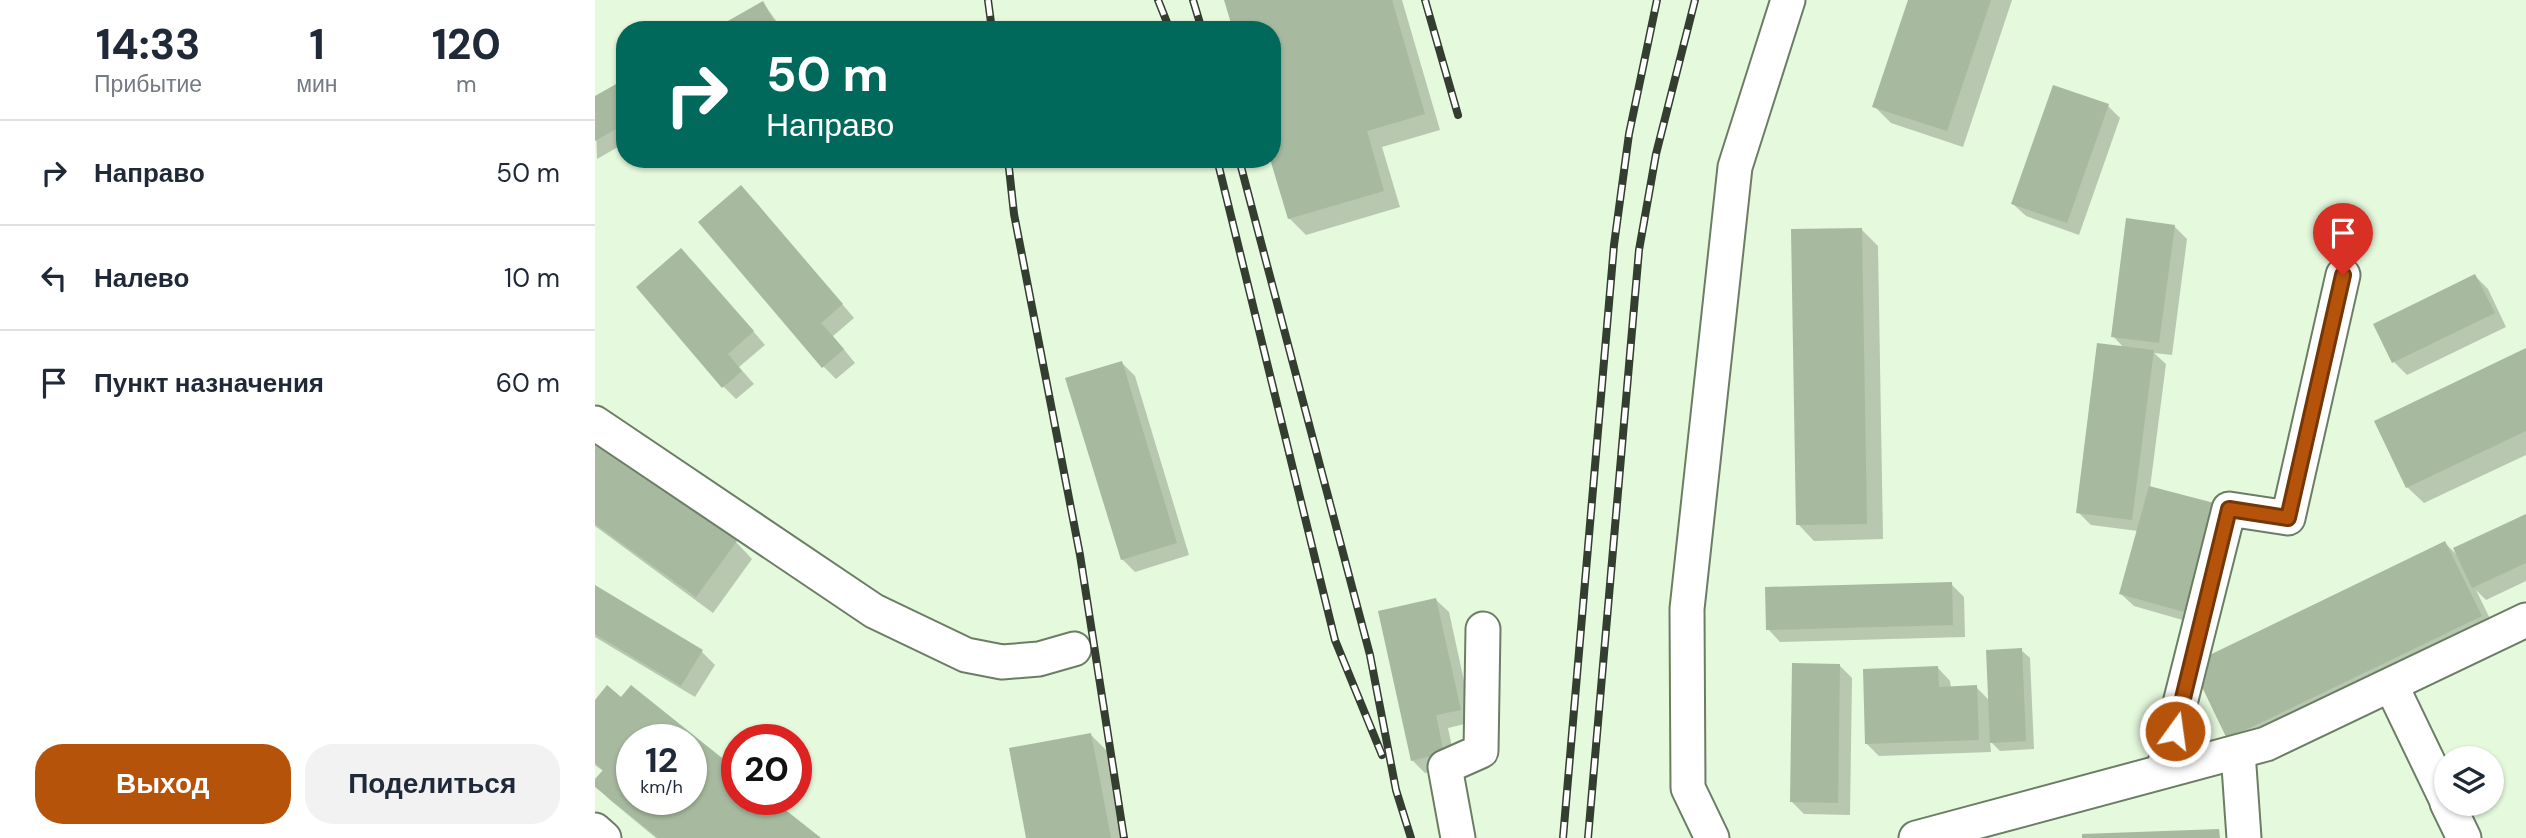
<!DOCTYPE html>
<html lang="ru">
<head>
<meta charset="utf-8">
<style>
  :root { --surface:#fff; --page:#f2f2f3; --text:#1f2937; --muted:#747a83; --line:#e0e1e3; --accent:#b45309 }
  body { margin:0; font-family:"DM Sans",sans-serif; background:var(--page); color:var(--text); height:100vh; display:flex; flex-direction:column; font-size:26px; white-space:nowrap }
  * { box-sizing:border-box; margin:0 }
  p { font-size:23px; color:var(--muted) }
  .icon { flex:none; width:38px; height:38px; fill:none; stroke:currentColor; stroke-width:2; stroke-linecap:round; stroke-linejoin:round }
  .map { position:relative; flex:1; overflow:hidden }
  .details { display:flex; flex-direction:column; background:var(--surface); width:595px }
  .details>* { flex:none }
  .hud { position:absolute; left:21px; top:21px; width:665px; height:147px; border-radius:28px; box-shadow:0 2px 5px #0004; background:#00695c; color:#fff; overflow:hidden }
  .controls { position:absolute; left:1839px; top:746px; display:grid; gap:14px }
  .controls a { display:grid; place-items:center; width:70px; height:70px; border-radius:50%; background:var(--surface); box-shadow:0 2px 5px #0004; font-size:35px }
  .speed { position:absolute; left:21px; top:724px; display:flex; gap:14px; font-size:35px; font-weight:700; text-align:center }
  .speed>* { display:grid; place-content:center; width:91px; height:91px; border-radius:50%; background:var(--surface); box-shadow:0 2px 5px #0004; line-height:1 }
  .speed small { font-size:18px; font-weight:400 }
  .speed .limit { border:10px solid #d22; background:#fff; color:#111 }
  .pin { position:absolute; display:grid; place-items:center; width:60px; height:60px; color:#fff; margin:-72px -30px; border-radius:50% 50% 50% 0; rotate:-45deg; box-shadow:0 0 7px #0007 }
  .pin .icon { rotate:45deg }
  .me { position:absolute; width:77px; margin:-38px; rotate:14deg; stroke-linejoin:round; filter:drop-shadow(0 0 5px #0008) }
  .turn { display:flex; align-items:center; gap:24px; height:147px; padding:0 35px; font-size:32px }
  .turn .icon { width:91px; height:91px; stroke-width:2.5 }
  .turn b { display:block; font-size:49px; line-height:60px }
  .eta { display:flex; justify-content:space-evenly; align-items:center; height:119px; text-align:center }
  .eta b { font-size:42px; font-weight:800; line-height:49px }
  .action { display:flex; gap:14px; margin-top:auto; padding:14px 35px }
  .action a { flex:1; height:80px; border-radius:28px; background:var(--accent); color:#fff; font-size:28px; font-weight:800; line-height:80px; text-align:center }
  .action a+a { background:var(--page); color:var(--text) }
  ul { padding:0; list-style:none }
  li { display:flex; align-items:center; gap:21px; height:105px; padding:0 35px; border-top:2px solid var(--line) }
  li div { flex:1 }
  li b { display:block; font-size:26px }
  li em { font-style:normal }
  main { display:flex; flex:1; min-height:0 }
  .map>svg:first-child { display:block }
  .shadow { fill:#0003; fill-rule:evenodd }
  .building { fill:#a7ba9f; fill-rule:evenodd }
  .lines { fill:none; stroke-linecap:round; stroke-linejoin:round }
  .minor-casing { stroke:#6b7d64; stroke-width:37 }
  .minor { stroke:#fff; stroke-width:33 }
  .rail-casing { stroke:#333d30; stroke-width:8 }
  .rail { stroke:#fff; stroke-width:5; stroke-dasharray:16; stroke-linecap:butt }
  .route-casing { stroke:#753606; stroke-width:18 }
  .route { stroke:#b45309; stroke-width:12 }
</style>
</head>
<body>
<main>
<section class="details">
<div class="eta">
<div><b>14:33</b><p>Прибытие</p></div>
<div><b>1</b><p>мин</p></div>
<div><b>120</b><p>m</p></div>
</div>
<ul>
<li><svg class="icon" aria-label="right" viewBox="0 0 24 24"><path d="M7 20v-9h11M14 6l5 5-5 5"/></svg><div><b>Направо</b></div><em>50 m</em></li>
<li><svg class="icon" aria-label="left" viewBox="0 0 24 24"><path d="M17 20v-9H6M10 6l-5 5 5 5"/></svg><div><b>Налево</b></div><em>10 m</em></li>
<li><svg class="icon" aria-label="arrive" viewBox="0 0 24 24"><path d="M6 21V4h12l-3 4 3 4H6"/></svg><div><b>Пункт назначения</b></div><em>60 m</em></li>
</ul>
<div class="action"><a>Выход</a><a>Поделиться</a></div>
</section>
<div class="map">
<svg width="1931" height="838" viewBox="0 0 1931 838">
  <rect width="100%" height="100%" fill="#e5f9dd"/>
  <g class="shadow">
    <polygon points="631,0 807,0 845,130 787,147 805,207 711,235 694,218 677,30"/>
    <polygon points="1315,0 1417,0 1368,147 1296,123 1279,106"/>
    <polygon points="168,3 188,30 121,30"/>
    <polygon points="30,81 30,143 2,159 0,98"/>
    <polygon points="1513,106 1525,118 1484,235 1431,216 1418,204"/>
    <polygon points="159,200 259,318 238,336 260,363 241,379 228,366"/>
    <polygon points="1579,226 1592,239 1577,355 1559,353 1571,364 1555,488 1605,625 1539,606 1526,594 1543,531 1496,525 1483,512 1529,348 1518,336"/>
    <polygon points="1266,229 1283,246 1288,539 1219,541 1203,524"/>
    <polygon points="99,263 170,345 144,367 159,384 141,399 128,386"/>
    <polygon points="1880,276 1893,289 1911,327 1812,375 1799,362 1781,325"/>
    <polygon points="1931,350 1931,455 1829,503 1812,487"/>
    <polygon points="527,363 540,376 594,555 540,572 527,559"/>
    <polygon points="0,439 141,542 157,559 118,613 0,526"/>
    <polygon points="1931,516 1931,581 1891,600 1881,590 1902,633 1650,755 1634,738 1850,543 1865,558"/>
    <polygon points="1356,584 1369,597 1370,637 1185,642 1173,629"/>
    <polygon points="0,587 107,652 120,665 100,697 0,637"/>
    <polygon points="841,600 854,612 878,722 853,728 861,766 830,773 817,760"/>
    <polygon points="1426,650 1435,658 1439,749 1405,751 1395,741 1396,752 1284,756 1271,743 1343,668 1355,681 1356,688 1381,687 1395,701"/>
    <polygon points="1244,665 1257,678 1255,815 1209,814 1196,801"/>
    <path d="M37 687 142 772V800H176L223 838H61L15 800 0 785 8 771 0 765V703L27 699ZM37 740H96V800H37Z"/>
    <polygon points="496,735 512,751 528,838 432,838"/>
  </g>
  <g class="building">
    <polygon points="629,0 797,0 830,114 772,131 789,191 693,219 675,159 677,30 638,30"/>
    <polygon points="1313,0 1396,0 1352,131 1277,107"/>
    <polygon points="168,1 184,30 117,30"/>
    <polygon points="30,79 30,124 0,141 0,96"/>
    <polygon points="1458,85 1514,104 1472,223 1416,204"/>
    <polygon points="146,185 248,304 226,323 249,349 227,368 103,222"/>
    <polygon points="1531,218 1580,225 1564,343 1516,337"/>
    <polygon points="1267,228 1272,524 1201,525 1196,229"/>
    <polygon points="86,248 159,331 133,354 147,371 127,388 41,287"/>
    <polygon points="1880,274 1900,313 1797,363 1778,324"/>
    <polygon points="1502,343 1559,350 1537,520 1481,513"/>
    <polygon points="1931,348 1931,431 1811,488 1779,421"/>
    <polygon points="527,361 582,543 526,560 470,378"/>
    <polygon points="0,437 142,541 101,597 0,524"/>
    <polygon points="1554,486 1623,504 1593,613 1524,594"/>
    <polygon points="1931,514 1931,563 1877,588 1858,548"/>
    <polygon points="1850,541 1887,616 1632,739 1596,664"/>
    <polygon points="1357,582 1358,625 1171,630 1170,587"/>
    <polygon points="0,585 108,650 86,686 0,634"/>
    <polygon points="841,598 866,710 841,715 849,753 816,761 783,611"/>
    <polygon points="1427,648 1431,741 1395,743 1391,650"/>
    <polygon points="1197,663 1245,664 1243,803 1195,802"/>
    <polygon points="1343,666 1344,687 1382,685 1384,740 1270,744 1268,669"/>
    <path d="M12 685 26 697 36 685 142 770V800H178L226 838H63L0 787V779L8 770 0 763V700ZM37 740H96V800H37Z"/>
    <polygon points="496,733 516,838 431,838 414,748"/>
    <polygon points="1624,829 1625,838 1487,838 1487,834"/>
  </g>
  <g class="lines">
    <g class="minor-casing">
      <g id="minor">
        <polyline points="0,423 279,611 371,655 407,662 444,659 479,649"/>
        <polyline points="1796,685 1852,801"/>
        <polyline points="1643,752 1649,838"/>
        <polyline points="1568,771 1634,509 1693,518 1748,275"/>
        <polyline points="1852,803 1869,838"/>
        <polyline points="0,830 9,838"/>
        <polyline points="863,838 850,767 886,751 888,629"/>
        <polyline points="1117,838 1093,788 1092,609 1140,167 1193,0"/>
        <polyline points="1321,838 1671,744 1931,620"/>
      </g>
    </g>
    <use href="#minor" class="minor"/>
    <g class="rail-casing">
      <g id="rail">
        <polyline points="393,0 397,30"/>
        <polyline points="563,0 575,30"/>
        <polyline points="598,0 607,30"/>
        <polyline points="830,0 863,115"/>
        <polyline points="413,159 419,214 485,555 529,838"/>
        <polyline points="622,159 740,640 787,755"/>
        <polyline points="644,159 775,655 801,790 816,838"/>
        <polyline points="968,838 1019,245 1034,134 1062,0"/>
        <polyline points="993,838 1044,250 1061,154 1100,0"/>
      </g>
    </g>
    <use href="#rail" class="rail"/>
  </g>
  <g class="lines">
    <g class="route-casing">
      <polyline id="route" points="1580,731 1634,509 1693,518 1748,275"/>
    </g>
    <use href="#route" class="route"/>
  </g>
</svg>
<div class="controls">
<a><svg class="icon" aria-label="layers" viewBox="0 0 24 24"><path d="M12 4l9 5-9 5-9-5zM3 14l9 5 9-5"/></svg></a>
</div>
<div class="speed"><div>12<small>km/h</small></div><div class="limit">20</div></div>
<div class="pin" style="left:1748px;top:275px;background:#d93025"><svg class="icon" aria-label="arrive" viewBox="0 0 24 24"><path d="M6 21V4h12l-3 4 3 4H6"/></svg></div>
<svg class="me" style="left:1580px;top:731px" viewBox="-20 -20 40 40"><circle r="17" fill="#b45309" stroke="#fff" stroke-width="3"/><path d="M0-11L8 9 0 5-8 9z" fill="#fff"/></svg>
<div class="hud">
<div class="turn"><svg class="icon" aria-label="right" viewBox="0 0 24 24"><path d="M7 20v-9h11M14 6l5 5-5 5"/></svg><div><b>50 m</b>Направо</div></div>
</div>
</div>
</main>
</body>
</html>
